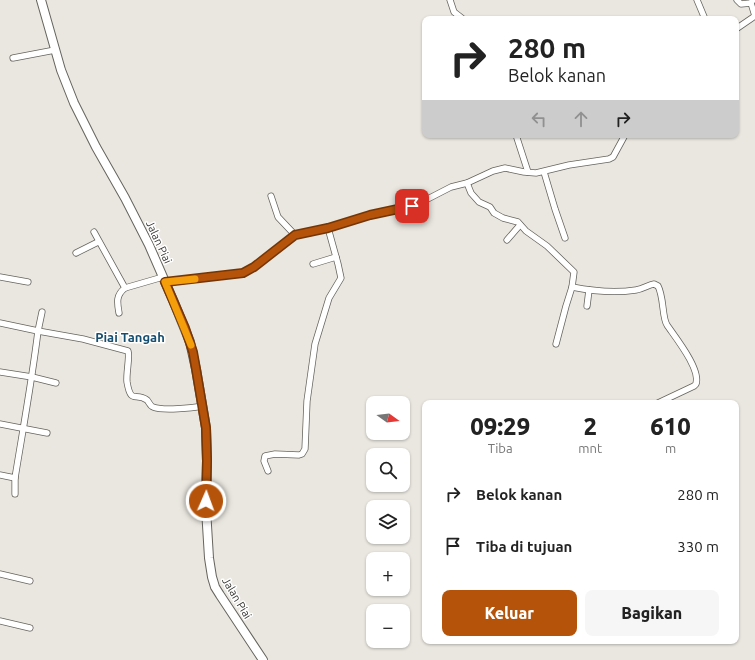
<!DOCTYPE html>
<html lang="id">
<head>
<meta charset="utf-8">
<style>
  :root { --surface:#fff; --page:#f6f6f6; --text:#222; --muted:#767676; --accent:#b45309 }
  body { margin:0; font-family:Ubuntu,sans-serif; background:var(--page); color:var(--text); height:100vh; display:flex; flex-direction:column; font-size:15px; white-space:nowrap }
  * { box-sizing:border-box; margin:0 }
  p { font-size:13px; color:var(--muted) }
  .icon { flex:none; width:22px; height:22px; fill:none; stroke:currentColor; stroke-width:2; stroke-linecap:round; stroke-linejoin:round }
  .map { position:relative; flex:1; overflow:hidden }
  .panel { position:absolute; left:422px; top:400px; width:317px; height:244px; display:flex; flex-direction:column; background:var(--surface); border-radius:8px; box-shadow:0 1px 3px #0004 }
  .panel>* { flex:none }
  .banner { position:absolute; left:422px; top:16px; width:317px; height:122px; border-radius:8px; box-shadow:0 1px 3px #0004; background:#fff; color:var(--text); overflow:hidden }
  .needle { width:26px; rotate:105deg }
  .tools { position:absolute; left:366px; top:396px; display:grid; gap:8px }
  .tools a { display:grid; place-items:center; width:44px; height:44px; border-radius:8px; background:var(--surface); box-shadow:0 1px 3px #0004; font-size:20px }
  .pin { position:absolute; display:grid; place-items:center; width:34px; height:34px; color:#fff; margin:-17px; border-radius:8px; box-shadow:0 2px 6px #0006 }
  .me { position:absolute; width:44px; margin:-22px; rotate:2deg; stroke-linejoin:round; filter:drop-shadow(0 0 3px #0008) }
  .turn { display:flex; align-items:center; gap:14px; height:84px; padding:0 20px; font-size:18px }
  .turn .icon { width:52px; height:52px; stroke-width:2.5 }
  .turn b { display:block; font-size:28px; line-height:34px }
  .lanes { display:flex; align-items:center; height:38px; padding:0 20px; background:#0003; justify-content:center; gap:20px; direction:ltr }
  .lanes .off { opacity:.35 }
  .eta { display:flex; justify-content:space-evenly; align-items:center; height:68px; text-align:center }
  .eta b { font-size:24px; font-weight:800; line-height:28px }
  .cta { display:flex; gap:8px; margin-top:auto; padding:8px 20px }
  .cta a { flex:1; height:46px; border-radius:8px; background:var(--accent); color:#fff; font-size:16px; font-weight:800; line-height:46px; text-align:center }
  .cta a+a { background:var(--page); color:var(--text) }
  ul { padding:0; list-style:none }
  li { display:flex; align-items:center; gap:12px; height:52px; padding:0 20px }
  li div { flex:1 }
  li b { display:block; font-size:15px }
  li em { font-style:normal }
  .map>svg:first-child { display:block }
  .lines { fill:none; stroke-linecap:round; stroke-linejoin:round }
  .street-casing { stroke:#65635d; stroke-width:7 }
  .secondary-casing { stroke:#65635d; stroke-width:10 }
  .street { stroke:#fff; stroke-width:5.5 }
  .secondary { stroke:#fff; stroke-width:8 }
  .route-casing { stroke:#753606; stroke-width:10 }
  .route { stroke:#b45309; stroke-width:7 }
  .slow { stroke:#f59e0b; stroke-width:7 }
  .labels { text-anchor:middle; stroke-width:3; stroke-linejoin:round; paint-order:stroke }
  .street-label { font-size:11px; fill:#373633; stroke:#fff }
  .quarter-label { font-size:13px; font-weight:bold; fill:#164e70; stroke:#fff }
</style>
</head>
<body>
<div class="map">
<svg width="755" height="660" viewBox="0 0 755 660">
  <rect width="100%" height="100%" fill="#eae7e0"/>
  <g class="lines">
    <g class="street-casing">
      <g id="street">
        <polyline points="450,0 454,12 463,19"/>
        <polyline points="697,0 705,19"/>
        <polyline points="737,0 741,4 751,3"/>
        <polyline points="753,0 751,3 755,16"/>
        <polyline points="736,29 755,16"/>
        <polyline points="13,58 55,50"/>
        <polyline points="516,135 528,172"/>
        <polyline points="544,172 555,209 565,238"/>
        <polyline points="467,183 471,193 479,202 490,207 494,213 503,218 518,222 526,231 547,246 574,272 572,287 566,306 556,344"/>
        <polyline points="271,196 278,217 295,235"/>
        <path d="M94 232 125 288C116 295 117 302 119 313"/>
        <polyline points="507,240 520,225"/>
        <polyline points="76,253 98,242"/>
        <polyline points="313,264 336,257"/>
        <polyline points="0,277 28,282"/>
        <polyline points="165,283 243,273 260,263 295,235 310,233 370,215 416,205 451,187 467,183 493,171 505,168 524,172 536,173 569,165 609,159 613,157 625,135"/>
        <path d="M572 287C592 291 616 293 636 290 643 289 648 285 654 284L658 286C664 297 662 318 667 325 675 337 701 369 696 384L694 386 658 403"/>
        <polyline points="125,288 163,277"/>
        <polyline points="587,306 589,290"/>
        <path d="M42 312 38 331 83 339 128 351C130 357 126 373 127 382 131 405 135 392 147 400 149 402 150 406 153 407 163 411 192 408 202 406"/>
        <path d="M0 323 38 331C32 380 23 429 15 478L0 475"/>
        <polyline points="0,372 32,377 56,383"/>
        <polyline points="0,424 47,433"/>
        <polyline points="268,471 264,461 265,456 275,454 299,455 302,454 305,449 307,401 315,344 329,298 341,278 338,264 328,228"/>
        <polyline points="15,478 15,494"/>
        <polyline points="0,574 30,581"/>
        <polyline points="0,621 30,628"/>
      </g>
    </g>
    <g class="secondary-casing">
      <polyline id="secondary" points="41,0 61,70 74,103 96,147 125,198 149,245 173,300 190,342 196,369 206,428 207,461 206,509 209,558 212,577 215,587 220,595 263,660"/>
    </g>
    <use href="#street" class="street"/>
    <use href="#secondary" class="secondary"/>
  </g>
  <g class="lines">
    <g class="route-casing">
      <polyline id="route" points="206,501 207,461 206,428 196,369 193,352 185,328 165,282 243,273 254,267 295,235 328,228 370,215 412,206"/>
    </g>
    <use href="#route" class="route"/>
    <polyline class="slow" points="191,345 165,282 195,279"/>
  </g>
  <g class="labels">
    <g class="street-label">
      <text transform="translate(159 242) rotate(65)" y="4">Jalan Piai</text>
      <text transform="translate(237 598) rotate(59)" y="4">Jalan Piai</text>
    </g>
    <g class="quarter-label">
      <text x="130" y="342">Piai Tangah</text>
    </g>
  </g>
</svg>
<div class="tools">
<a><svg class="needle" viewBox="-14 -14 28 28"><path d="M0-13l5 13h-10z" fill="#e53935"/><path d="M0 13l5-13h-10z" fill="#767676"/></svg></a>
<a><svg class="icon" aria-label="search" viewBox="0 0 24 24"><circle cx="10" cy="10" r="6"/><path d="M15 15l6 6"/></svg></a>
<a><svg class="icon" aria-label="layers" viewBox="0 0 24 24"><path d="M12 4l9 5-9 5-9-5zM3 14l9 5 9-5"/></svg></a>
<a>+</a>
<a>−</a>
</div>
<div class="pin" style="left:412px;top:206px;background:#d93025"><svg class="icon" aria-label="arrive" viewBox="0 0 24 24"><path d="M6 21V4h12l-3 4 3 4H6"/></svg></div>
<svg class="me" style="left:206px;top:501px" viewBox="-20 -20 40 40"><circle r="17" fill="#b45309" stroke="#fff" stroke-width="3"/><path d="M0-11L8 9 0 5-8 9z" fill="#fff"/></svg>
<div class="banner">
<div class="turn"><svg class="icon" aria-label="right" viewBox="0 0 24 24"><path d="M7 20v-9h11M14 6l5 5-5 5"/></svg><div><b>280 m</b>Belok kanan</div></div>
<div class="lanes"><svg class="icon off" aria-label="left" viewBox="0 0 24 24"><path d="M17 20v-9H6M10 6l-5 5 5 5"/></svg><svg class="icon off" aria-label="ahead" viewBox="0 0 24 24"><path d="M12 20V5M6 11l6-6 6 6"/></svg><svg class="icon" aria-label="right" viewBox="0 0 24 24"><path d="M7 20v-9h11M14 6l5 5-5 5"/></svg></div>
</div>
<section class="panel">
<div class="eta">
<div><b>09:29</b><p>Tiba</p></div>
<div><b>2</b><p>mnt</p></div>
<div><b>610</b><p>m</p></div>
</div>
<ul>
<li><svg class="icon" aria-label="right" viewBox="0 0 24 24"><path d="M7 20v-9h11M14 6l5 5-5 5"/></svg><div><b>Belok kanan</b></div><em>280 m</em></li>
<li><svg class="icon" aria-label="arrive" viewBox="0 0 24 24"><path d="M6 21V4h12l-3 4 3 4H6"/></svg><div><b>Tiba di tujuan</b></div><em>330 m</em></li>
</ul>
<div class="cta"><a>Keluar</a><a>Bagikan</a></div>
</section>
</div>
</body>
</html>
